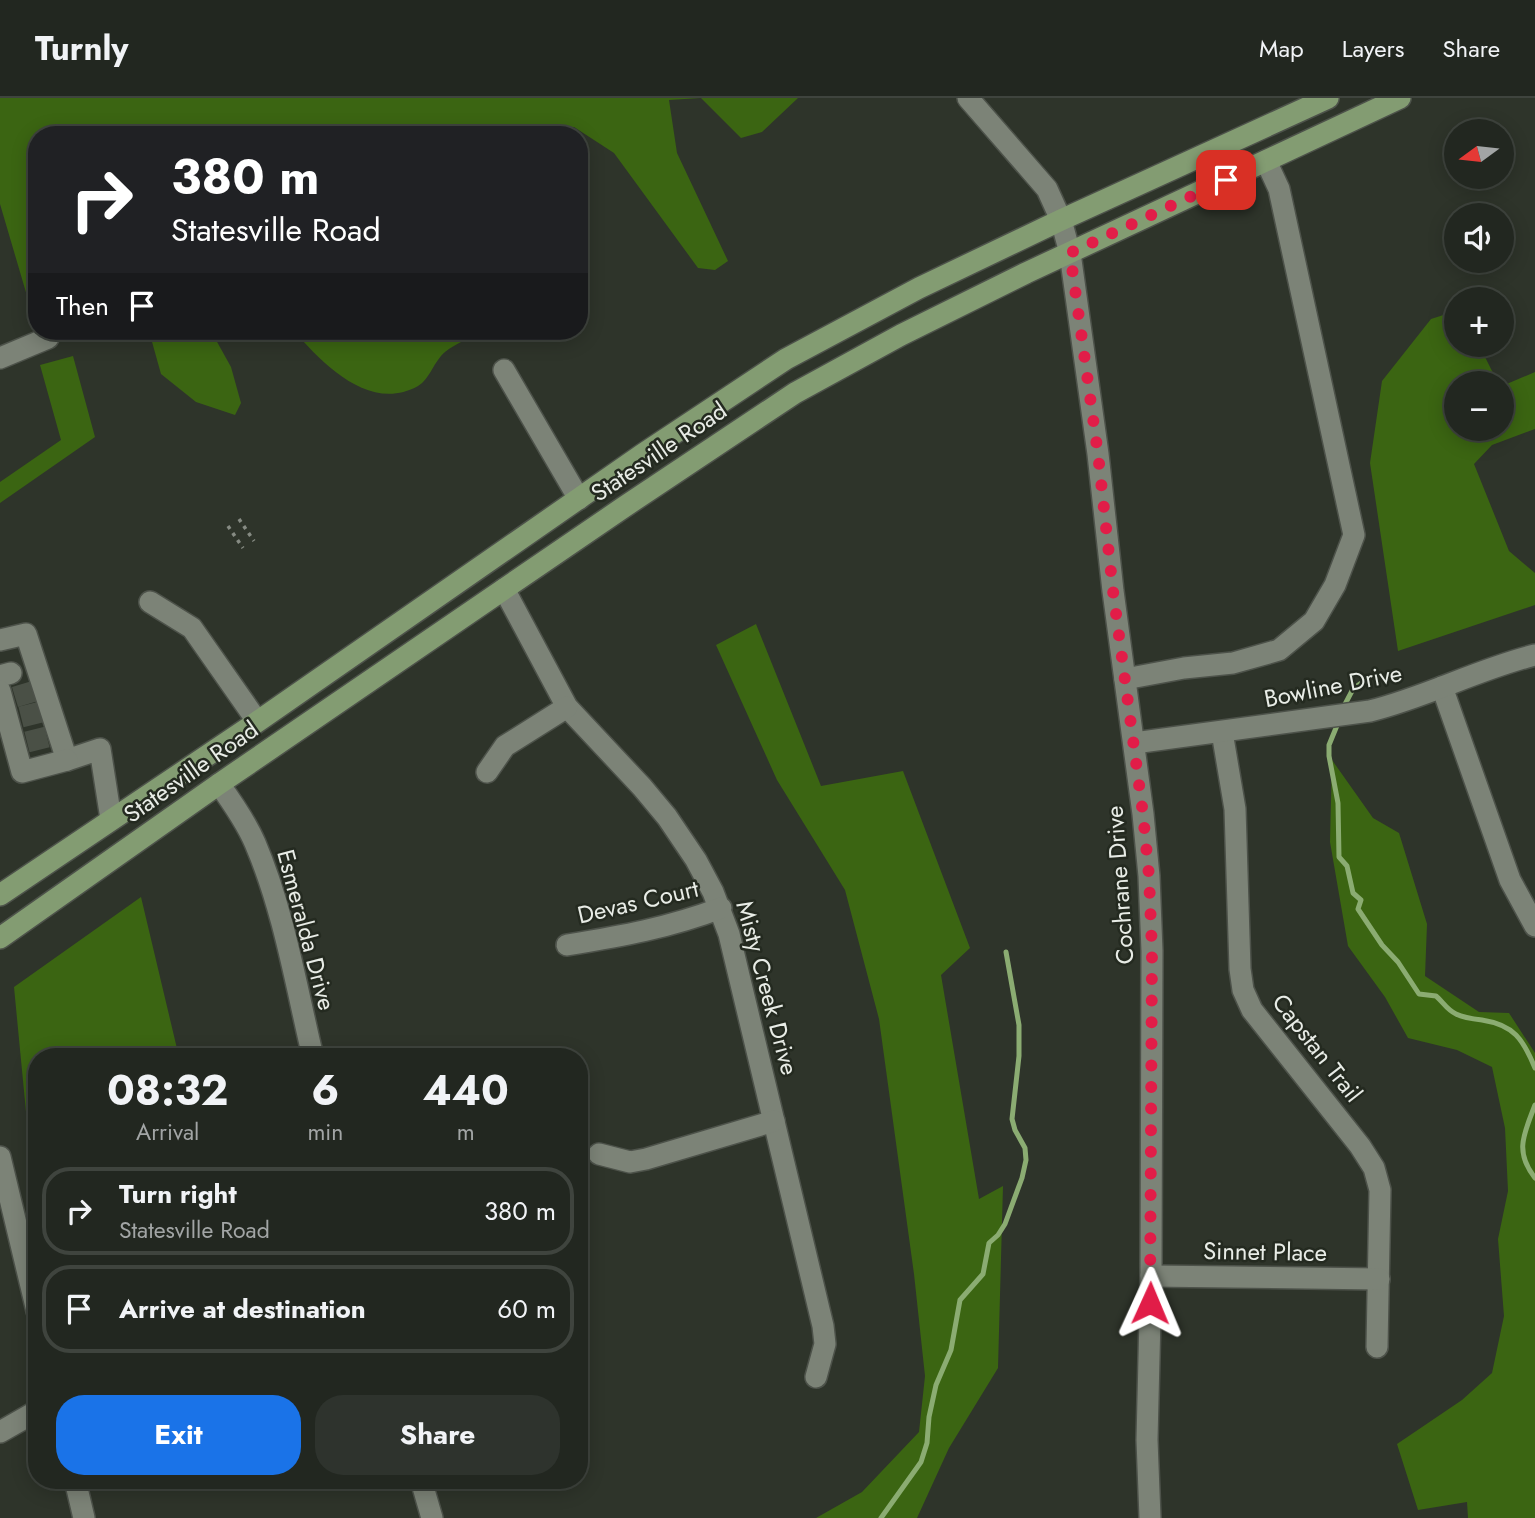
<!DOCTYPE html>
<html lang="en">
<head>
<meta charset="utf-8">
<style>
  :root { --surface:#222720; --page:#2e332d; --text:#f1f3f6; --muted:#a2a5a5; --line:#3f443e; --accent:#1a73e8 }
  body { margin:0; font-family:Jost,sans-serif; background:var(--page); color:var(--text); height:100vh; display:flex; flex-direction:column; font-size:26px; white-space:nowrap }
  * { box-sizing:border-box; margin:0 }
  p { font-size:23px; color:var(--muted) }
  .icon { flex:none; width:38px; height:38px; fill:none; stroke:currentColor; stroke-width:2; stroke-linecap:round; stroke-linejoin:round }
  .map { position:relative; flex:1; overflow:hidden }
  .side { position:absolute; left:28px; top:950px; width:560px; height:441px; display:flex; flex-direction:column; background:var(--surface); border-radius:28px; box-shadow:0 4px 18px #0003,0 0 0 2px var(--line) }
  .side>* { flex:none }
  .top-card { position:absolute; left:28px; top:28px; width:560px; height:214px; border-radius:28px; box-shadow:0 4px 18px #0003,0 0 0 2px var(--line); background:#202124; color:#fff; overflow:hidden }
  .needle { width:46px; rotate:255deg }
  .fabs { position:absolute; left:1444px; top:21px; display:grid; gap:14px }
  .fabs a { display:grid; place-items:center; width:70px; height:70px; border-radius:50%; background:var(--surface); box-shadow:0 4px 18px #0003,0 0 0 2px var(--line); font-size:35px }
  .pin { position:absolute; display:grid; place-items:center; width:60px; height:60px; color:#fff; margin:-30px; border-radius:14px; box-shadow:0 4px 10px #0006 }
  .me { position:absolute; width:77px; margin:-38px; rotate:1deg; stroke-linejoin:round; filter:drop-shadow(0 0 5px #0008) }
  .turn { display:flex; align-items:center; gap:24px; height:147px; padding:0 28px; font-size:32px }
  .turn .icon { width:91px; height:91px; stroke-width:2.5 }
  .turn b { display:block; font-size:49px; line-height:60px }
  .then { display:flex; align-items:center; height:66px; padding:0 28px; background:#0003; gap:14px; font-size:26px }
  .eta { display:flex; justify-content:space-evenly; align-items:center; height:119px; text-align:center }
  .eta b { font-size:42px; font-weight:700; line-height:49px }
  .button { display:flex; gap:14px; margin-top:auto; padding:14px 28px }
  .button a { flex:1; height:80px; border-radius:28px; background:var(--accent); color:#fff; font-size:28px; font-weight:700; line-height:80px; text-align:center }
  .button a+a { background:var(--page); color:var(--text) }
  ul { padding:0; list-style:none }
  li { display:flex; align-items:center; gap:21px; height:88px; margin:0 14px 10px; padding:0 14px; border:4px solid var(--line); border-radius:28px }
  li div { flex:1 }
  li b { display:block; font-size:26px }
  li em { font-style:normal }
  header { display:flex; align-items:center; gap:42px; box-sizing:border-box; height:98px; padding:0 35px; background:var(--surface); border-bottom:2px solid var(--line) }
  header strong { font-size:33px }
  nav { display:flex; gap:38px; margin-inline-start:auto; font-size:24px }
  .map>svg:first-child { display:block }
  .forest { fill:#3b6512 }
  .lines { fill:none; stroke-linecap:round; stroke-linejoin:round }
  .stream { stroke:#8bac72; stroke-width:5 }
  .minor-tunnel { stroke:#4a5046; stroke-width:21; stroke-dasharray:21 10; stroke-linecap:butt }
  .minor-casing { stroke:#4d524a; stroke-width:24 }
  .major-casing { stroke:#4d524a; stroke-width:24 }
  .path { stroke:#868b83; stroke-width:3.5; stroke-dasharray:3.5 5; stroke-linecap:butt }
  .minor { stroke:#7c8377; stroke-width:21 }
  .major { stroke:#839c72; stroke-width:21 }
  .route { stroke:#e11d48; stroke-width:12; stroke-dasharray:0 21.6 }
  .labels { text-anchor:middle; stroke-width:5; stroke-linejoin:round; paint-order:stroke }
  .street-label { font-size:24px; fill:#e8ece6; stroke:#242a20 }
</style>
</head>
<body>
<header>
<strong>Turnly</strong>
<nav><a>Map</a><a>Layers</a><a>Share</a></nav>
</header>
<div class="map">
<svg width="1535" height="1420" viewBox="0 0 1535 1420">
  <rect width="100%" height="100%" fill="#2e342a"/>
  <g class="forest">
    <polygon points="0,0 701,0 669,2 677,55 728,163 715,172 698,170 614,55 574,29 530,31 523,37 37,37 37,215 30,208 0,106"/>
    <polygon points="701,0 798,0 762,34 741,40"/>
    <polygon points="1456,213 1456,247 1479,247 1498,285 1456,285 1456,331 1502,331 1502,288 1535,274 1535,331 1492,347 1474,366 1509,453 1535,475 1535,507 1398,553 1370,365 1382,283 1431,221"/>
    <polygon points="149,233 211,233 231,269 241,305 235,317 196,304 161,276"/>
    <path d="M294 233H483C471 240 456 245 445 254 434 263 430 281 418 288 370 315 323 266 294 233Z"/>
    <polygon points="73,258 95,339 0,405 0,384 61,342 40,267"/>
    <polygon points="756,526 821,688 903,673 970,850 941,877 979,1101 1003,1088 998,1270 949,1350 917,1420 816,1420 862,1394 919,1334 925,1278 914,1176 879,921 845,792 777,682 716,547"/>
    <polygon points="1332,662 1373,720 1399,735 1427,826 1425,878 1479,914 1509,915 1535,955 1535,1420 1468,1420 1467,1404 1418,1412 1397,1346 1462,1302 1492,1275 1504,1218 1498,1141 1508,1093 1505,1030 1492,969 1457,952 1408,940 1385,899 1348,848 1330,744"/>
    <polygon points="141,799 179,959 37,959 37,1011 26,1014 14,889"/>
  </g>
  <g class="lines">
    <g class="stream">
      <polyline points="1342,612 1353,591 1368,580"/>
      <path d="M1338 625 1329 647V658L1338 705 1339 759 1347 768 1353 795 1361 802 1358 811 1382 847 1398 864 1419 896 1436 898C1443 904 1447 912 1456 916 1464 920 1473 921 1482 922 1514 927 1523 941 1535 970"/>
      <path d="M1535 1007C1524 1036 1514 1053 1535 1080"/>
      <polyline points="881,1420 921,1364 927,1345 929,1319 936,1287 951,1252 960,1202 983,1176 989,1145 998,1137 1005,1126 1022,1080 1026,1062 1025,1050 1015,1032 1012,1021 1019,958 1019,927 1006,854"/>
    </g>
    <g class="minor-tunnel">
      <polyline points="15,599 35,593"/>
      <polyline points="21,619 41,614"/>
      <polyline points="27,644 47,639"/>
    </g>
    <g class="minor-casing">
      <g id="minor">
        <polyline points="968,0 1047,91 1061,122 1070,155 1098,356 1113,493 1143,716 1149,778 1152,853 1151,1178 1147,1342 1150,1420"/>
        <polyline points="0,260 48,240"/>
        <polyline points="504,272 579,401"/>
        <polyline points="504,491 567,609 642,689 667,719 696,762 713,794 729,836 823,1228 825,1246 816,1279"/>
        <polyline points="150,504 192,530 257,623"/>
        <polyline points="0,542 26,536 67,662 100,651 111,721"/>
        <polyline points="0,578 11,575"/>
        <polyline points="1125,581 1184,570 1233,565 1279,552 1314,523 1335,487 1354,437 1279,91 1266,63"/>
        <polyline points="1442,589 1510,782 1535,828"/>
        <polyline points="0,593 22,674 67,662"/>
        <polyline points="1222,634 1235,711 1240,871 1243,892 1252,912 1360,1048 1374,1070 1380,1092 1377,1249"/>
        <path d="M1134 645 1370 613C1427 599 1478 571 1535 557"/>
        <polyline points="487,674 505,648 567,609"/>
        <path d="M219 686C232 704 246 724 255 745 284 813 296 888 313 959"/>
        <path d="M567 847C622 838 668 830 721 810"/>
        <polyline points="599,1056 630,1064 646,1061 774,1023"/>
        <polyline points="0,1059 37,1213"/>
        <polyline points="1151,1178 1379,1181"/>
        <polyline points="0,1334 37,1313"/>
        <polyline points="75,1382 84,1420"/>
        <polyline points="421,1382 432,1420"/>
      </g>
    </g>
    <g class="major-casing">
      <g id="major">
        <polyline points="0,797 254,626 643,356 786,261 919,190 1061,122 1328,0"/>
        <polyline points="0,840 219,686 624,409 795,295 901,237 1026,175 1400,0"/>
      </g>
    </g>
    <g class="path">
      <polyline points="239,421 254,443"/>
      <polyline points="228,428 243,450"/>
    </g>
    <use href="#minor" class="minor"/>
    <use href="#major" class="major"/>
  </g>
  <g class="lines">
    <polyline class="route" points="1150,1205 1152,853 1149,778 1143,716 1113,493 1098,356 1070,155 1226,82"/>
  </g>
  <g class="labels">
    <g class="street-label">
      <text transform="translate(659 354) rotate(-34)" y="8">Statesville Road</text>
      <text transform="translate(1333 588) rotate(-11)" y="8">Bowline Drive</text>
      <text transform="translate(191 674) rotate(-35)" y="8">Statesville Road</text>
      <text transform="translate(1120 787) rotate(-94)" y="8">Cochrane Drive</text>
      <text transform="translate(638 804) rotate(-13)" y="8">Devas Court</text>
      <text transform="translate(306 832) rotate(75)" y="8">Esmeralda Drive</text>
      <text transform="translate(767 890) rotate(75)" y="8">Misty Creek Drive</text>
      <text transform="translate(1317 950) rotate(52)" y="8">Capstan Trail</text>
      <text transform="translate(1265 1154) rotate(1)" y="8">Sinnet Place</text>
    </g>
  </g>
</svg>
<div class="fabs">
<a><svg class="needle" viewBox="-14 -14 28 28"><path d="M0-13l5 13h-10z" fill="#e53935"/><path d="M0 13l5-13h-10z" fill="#a2a5a5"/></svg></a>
<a><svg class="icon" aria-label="sound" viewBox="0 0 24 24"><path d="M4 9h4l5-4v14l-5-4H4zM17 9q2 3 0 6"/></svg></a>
<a>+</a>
<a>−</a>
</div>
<div class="pin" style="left:1226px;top:82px;background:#d93025"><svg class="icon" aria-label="arrive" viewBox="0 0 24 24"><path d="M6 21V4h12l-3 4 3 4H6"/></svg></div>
<svg class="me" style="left:1150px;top:1205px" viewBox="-20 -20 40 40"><path d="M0-17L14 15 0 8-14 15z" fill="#e11d48" stroke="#fff" stroke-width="4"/></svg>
<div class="top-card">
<div class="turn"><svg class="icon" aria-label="right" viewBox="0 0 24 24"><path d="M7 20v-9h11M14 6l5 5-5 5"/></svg><div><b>380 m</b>Statesville Road</div></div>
<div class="then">Then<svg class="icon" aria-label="arrive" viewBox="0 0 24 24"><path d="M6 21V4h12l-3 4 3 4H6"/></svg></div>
</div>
<section class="side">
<div class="eta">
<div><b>08:32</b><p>Arrival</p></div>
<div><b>6</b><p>min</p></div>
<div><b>440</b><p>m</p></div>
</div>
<ul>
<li><svg class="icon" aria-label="right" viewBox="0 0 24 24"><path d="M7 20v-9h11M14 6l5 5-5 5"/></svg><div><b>Turn right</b><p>Statesville Road</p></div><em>380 m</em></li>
<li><svg class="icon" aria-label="arrive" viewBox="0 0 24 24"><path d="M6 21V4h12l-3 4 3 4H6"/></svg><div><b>Arrive at destination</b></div><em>60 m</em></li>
</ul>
<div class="button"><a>Exit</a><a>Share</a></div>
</section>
</div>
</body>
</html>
